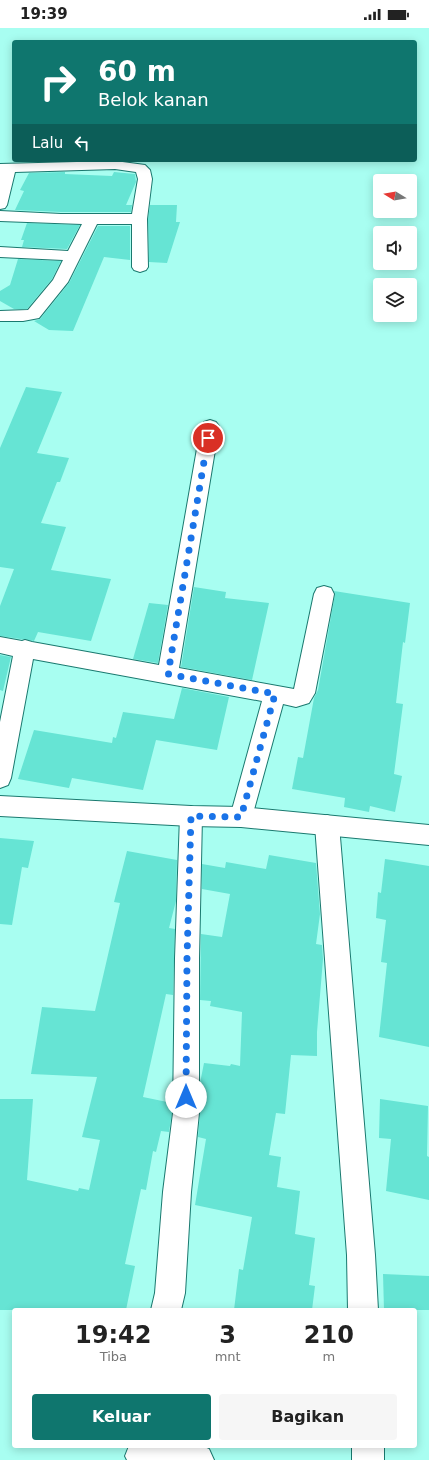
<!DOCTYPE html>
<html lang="id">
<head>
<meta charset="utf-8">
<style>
  :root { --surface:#fff; --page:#f6f6f6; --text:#222; --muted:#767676; --accent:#0f766e }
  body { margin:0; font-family:"DejaVu Sans",sans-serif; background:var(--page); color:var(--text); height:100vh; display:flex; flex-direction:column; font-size:15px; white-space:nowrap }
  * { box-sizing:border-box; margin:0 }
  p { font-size:13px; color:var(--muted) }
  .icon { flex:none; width:22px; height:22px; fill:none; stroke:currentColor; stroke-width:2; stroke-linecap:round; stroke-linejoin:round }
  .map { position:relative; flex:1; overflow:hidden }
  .panel { position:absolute; left:12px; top:1280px; width:405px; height:140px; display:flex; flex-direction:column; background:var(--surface); border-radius:4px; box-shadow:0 2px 10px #0003 }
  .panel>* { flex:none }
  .banner { position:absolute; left:12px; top:12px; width:405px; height:122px; border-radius:4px; box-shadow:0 2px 10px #0003; background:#0f766e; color:#fff; overflow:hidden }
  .needle { width:26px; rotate:281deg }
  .buttons { position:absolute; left:373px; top:146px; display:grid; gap:8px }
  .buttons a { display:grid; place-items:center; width:44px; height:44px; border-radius:4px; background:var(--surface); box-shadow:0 2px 10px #0003; font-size:20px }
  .pin { position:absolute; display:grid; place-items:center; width:34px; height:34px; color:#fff; margin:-17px; border:2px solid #fff; border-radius:50%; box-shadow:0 1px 4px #0007 }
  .me { position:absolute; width:44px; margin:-22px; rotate:0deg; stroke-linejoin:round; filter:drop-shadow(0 0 3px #0008) }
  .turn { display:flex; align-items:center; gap:14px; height:84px; padding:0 20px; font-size:18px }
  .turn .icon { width:52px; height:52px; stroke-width:2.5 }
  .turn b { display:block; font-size:28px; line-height:34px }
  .then { display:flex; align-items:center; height:38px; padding:0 20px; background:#0003; gap:8px; font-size:15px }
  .eta { display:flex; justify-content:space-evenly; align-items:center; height:68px; text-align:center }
  .eta b { font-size:24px; font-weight:600; line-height:28px }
  .action { display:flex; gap:8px; margin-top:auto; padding:8px 20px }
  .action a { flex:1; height:46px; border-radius:4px; background:var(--accent); color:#fff; font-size:16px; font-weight:600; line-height:46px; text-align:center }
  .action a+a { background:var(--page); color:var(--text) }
  .status { display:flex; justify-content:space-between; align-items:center; height:28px; padding:0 20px; background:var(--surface); direction:ltr }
  .status svg { height:11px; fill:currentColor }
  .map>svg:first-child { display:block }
  .building { fill:#66e4d4 }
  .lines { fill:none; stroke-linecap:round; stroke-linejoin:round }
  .street-casing { stroke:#1a796f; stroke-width:2 }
  .secondary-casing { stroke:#1a796f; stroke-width:2 }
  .street { fill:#fff; fill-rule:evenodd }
  .secondary { fill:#fff; fill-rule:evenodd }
  .route { stroke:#1a73e8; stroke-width:7; stroke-dasharray:0 12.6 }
</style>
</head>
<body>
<div class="status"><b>19:39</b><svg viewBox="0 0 49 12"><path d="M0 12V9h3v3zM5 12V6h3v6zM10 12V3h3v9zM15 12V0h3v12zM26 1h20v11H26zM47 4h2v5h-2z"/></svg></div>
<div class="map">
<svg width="429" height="1432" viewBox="0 0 429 1432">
  <rect width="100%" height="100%" fill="#a8fef1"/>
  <g class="building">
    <polygon points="65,144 65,146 112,148 114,144 135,146 136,154 126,177 132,177 131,184 61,184 15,182 24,163 20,162 29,145"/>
    <polygon points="150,177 177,177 176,194 180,194 167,235 149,234 148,191"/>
    <polygon points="27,195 80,197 67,221 22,219 24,212 21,212"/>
    <polygon points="98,198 130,198 130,232 104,229 73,303 49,302 34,293 40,291 69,255"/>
    <polygon points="18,231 61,233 52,251 27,281 14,281 0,273 0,263 10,257"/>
    <polygon points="26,359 62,364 37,425 69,430 60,454 57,454 41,495 66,499 51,542 111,551 91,613 38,604 34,613 0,608 0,578 14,541 0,539 0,420"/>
    <polygon points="194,559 226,564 225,570 269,575 252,652 181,639"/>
    <polygon points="334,563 410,575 405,615 403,614 396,675 403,676 394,746 402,748 395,784 370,778 369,784 344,779 345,770 292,761 298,729 303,730 314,670 318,662 335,566"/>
    <polygon points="149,575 168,577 158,635 133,631"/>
    <polygon points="0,627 11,629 3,663 0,662"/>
    <polygon points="182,660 229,669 217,722 156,712 143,762 72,750 69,760 18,751 34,702 112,715 113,709 116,710 123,684 174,691"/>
    <polygon points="0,810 34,813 28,840 22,839 12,897 0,896"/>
    <polygon points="127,823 177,832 176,873 169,900 175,901 173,967 166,966 143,1069 172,1075 172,1085 169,1104 161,1103 156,1124 153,1123 146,1162 141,1161 125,1236 135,1238 126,1282 0,1282 0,1071 33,1071 27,1152 78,1163 79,1160 89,1162 100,1112 82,1109 97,1049 31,1046 42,979 95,983 120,875 114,874"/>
    <polygon points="269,827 316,835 320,886 316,916 322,917 323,931 317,1004 317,1028 291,1027 285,1086 276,1085 269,1127 281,1129 277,1159 300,1163 295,1206 315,1210 309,1257 315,1258 312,1282 234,1282 239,1241 243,1242 252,1189 195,1177 206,1111 198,1109 200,1085 200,1055 204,1035 230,1038 231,1036 240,1038 242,984 210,978 211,973 200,972 201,906 222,909 230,866 202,861 202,836 225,840 226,834 266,841"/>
    <polygon points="385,831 429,838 429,1019 379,1009 387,935 381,934 386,892 376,890 378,864 381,865"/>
    <polygon points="380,1071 428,1078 427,1128 429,1129 429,1172 386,1163 391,1111 379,1110"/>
    <polygon points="383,1246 429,1248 429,1282 384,1282"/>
  </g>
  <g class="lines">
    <g class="street-casing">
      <g id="street">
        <polygon points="115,133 145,137 150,142 152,151 147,191 148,239 146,242 140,244 134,242 132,239 132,196 97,196 68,254 39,290 23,293 0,293 0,283 28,282 53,252 63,232 0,229 0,219 68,223 82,196 0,193 0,183 61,186 132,186 138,151 136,144 115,141 15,144 7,177 5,180 0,181 0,136"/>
        <polygon points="210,392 216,394 219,398 179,640 294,661 314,566 317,560 324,558 331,560 334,566 315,665 309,675 296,679 283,676 252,789 249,796 241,799 233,796 230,789 262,673 33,631 11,750 8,757 0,760 0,694 13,628 0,625 0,609 22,613 25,612 32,614 159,637 201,398 204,394"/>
        <polygon points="191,778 199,781 202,788 199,930 199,1085 191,1164 185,1265 181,1282 151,1282 155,1265 163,1164 173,1085 175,930 180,788 183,781"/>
        <polygon points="327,787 335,790 339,797 375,1227 378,1282 348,1282 347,1227 315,797 319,790"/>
        <polygon points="129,1418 202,1418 209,1421 214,1432 127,1432 125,1428"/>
        <rect x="352" y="1418" width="32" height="14"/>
      </g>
    </g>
    <g class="secondary-casing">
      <polygon id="secondary" points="0,768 191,778 241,779 429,797 429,817 241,799 191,798 0,788"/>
    </g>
    <use href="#street" class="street"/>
    <use href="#secondary" class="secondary"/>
  </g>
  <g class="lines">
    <polyline class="route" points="186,1069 187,930 191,788 241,789 275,666 168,646 208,410"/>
  </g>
</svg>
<div class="buttons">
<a><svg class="needle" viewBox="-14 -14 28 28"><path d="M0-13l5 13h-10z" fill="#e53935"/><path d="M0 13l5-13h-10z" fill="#767676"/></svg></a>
<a><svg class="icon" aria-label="sound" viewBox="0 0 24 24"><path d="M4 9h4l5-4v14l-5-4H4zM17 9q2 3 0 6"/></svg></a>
<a><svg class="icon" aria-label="layers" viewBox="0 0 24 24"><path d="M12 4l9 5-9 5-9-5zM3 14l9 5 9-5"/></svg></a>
</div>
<div class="pin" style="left:208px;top:410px;background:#d93025"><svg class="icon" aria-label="arrive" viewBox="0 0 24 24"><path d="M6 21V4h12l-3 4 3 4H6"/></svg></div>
<svg class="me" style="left:186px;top:1069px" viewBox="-20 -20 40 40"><circle r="19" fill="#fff"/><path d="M0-13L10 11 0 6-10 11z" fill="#1a73e8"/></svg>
<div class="banner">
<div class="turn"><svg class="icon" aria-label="right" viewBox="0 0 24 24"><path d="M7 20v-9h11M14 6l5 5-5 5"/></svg><div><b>60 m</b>Belok kanan</div></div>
<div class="then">Lalu<svg class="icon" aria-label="left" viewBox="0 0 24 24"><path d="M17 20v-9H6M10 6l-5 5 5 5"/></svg></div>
</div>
<section class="panel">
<div class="eta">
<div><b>19:42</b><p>Tiba</p></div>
<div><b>3</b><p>mnt</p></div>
<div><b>210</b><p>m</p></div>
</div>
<div class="action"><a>Keluar</a><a>Bagikan</a></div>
</section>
</div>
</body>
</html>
